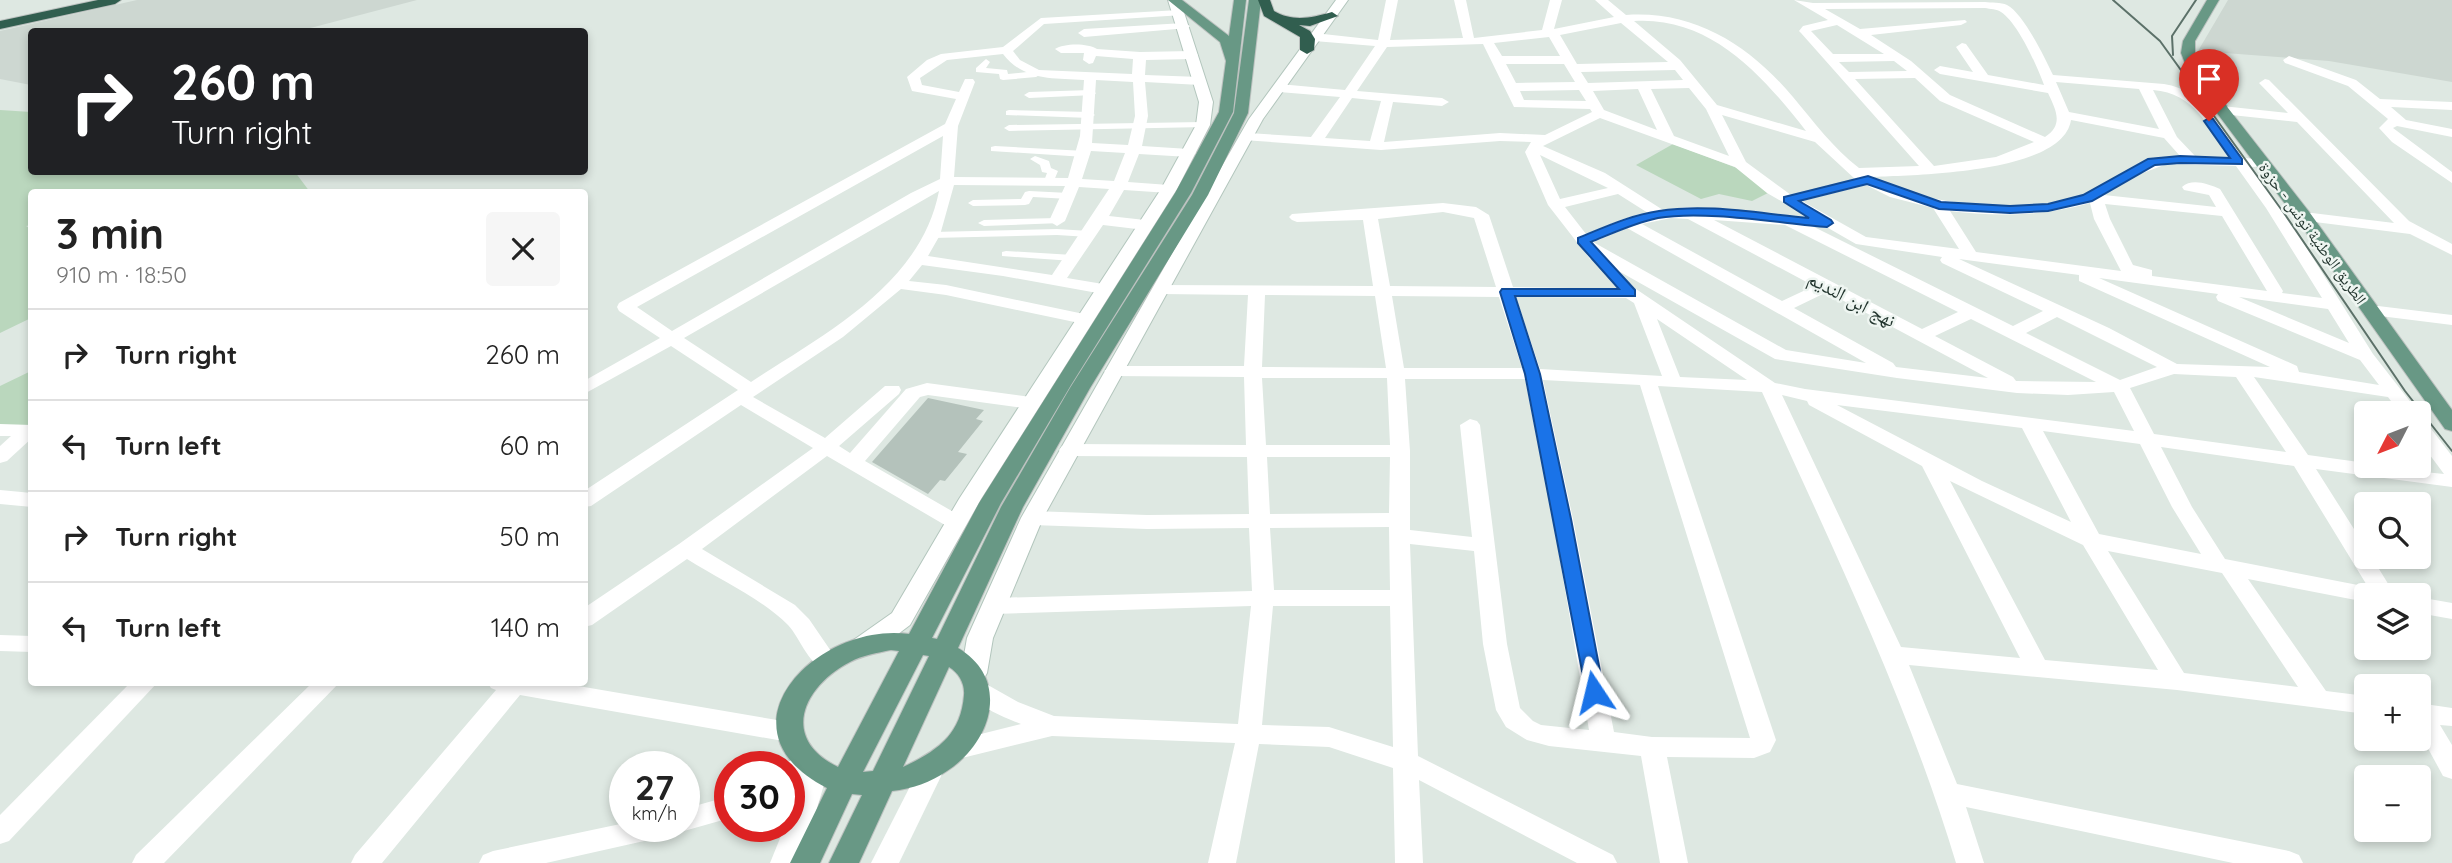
<!DOCTYPE html>
<html lang="en">
<head>
<meta charset="utf-8">
<style>
  :root { --surface:#fff; --page:#f6f6f6; --text:#222; --muted:#767676; --line:#e0e0e0 }
  body { margin:0; font-family:Quicksand,"Noto Naskh Arabic",sans-serif; background:var(--page); color:var(--text); height:100vh; display:flex; flex-direction:column; font-size:26px; white-space:nowrap }
  * { box-sizing:border-box; margin:0 }
  p { font-size:23px; color:var(--muted) }
  .icon { flex:none; width:38px; height:38px; fill:none; stroke:currentColor; stroke-width:2; stroke-linecap:round; stroke-linejoin:round }
  .map { position:relative; flex:1; overflow:hidden }
  .drawer { position:absolute; left:28px; top:189px; width:560px; height:497px; display:flex; flex-direction:column; background:var(--surface); border-radius:7px; box-shadow:0 4px 10px #0003 }
  .drawer>* { flex:none }
  .banner { position:absolute; left:28px; top:28px; width:560px; height:147px; border-radius:7px; box-shadow:0 4px 10px #0003; background:#202124; color:#fff; overflow:hidden }
  .needle { width:46px; rotate:228deg }
  .controls { position:absolute; left:2354px; top:401px; display:grid; gap:14px }
  .controls a { display:grid; place-items:center; width:77px; height:77px; border-radius:7px; background:var(--surface); box-shadow:0 4px 10px #0003; font-size:35px }
  .speed { position:absolute; left:609px; top:751px; display:flex; gap:14px; font-size:35px; font-weight:700; text-align:center }
  .speed>* { display:grid; place-content:center; width:91px; height:91px; border-radius:50%; background:var(--surface); box-shadow:0 4px 10px #0003; line-height:1 }
  .speed small { font-size:18px; font-weight:400 }
  .speed .limit { border:10px solid #d22; background:#fff; color:#111 }
  .pin { position:absolute; display:grid; place-items:center; width:60px; height:60px; color:#fff; margin:-72px -30px; border-radius:50% 50% 50% 0; rotate:-45deg; box-shadow:0 0 7px #0007 }
  .pin .icon { rotate:45deg }
  .me { position:absolute; width:77px; margin:-38px; rotate:350deg; stroke-linejoin:round; filter:drop-shadow(0 0 5px #0008) }
  .turn { display:flex; align-items:center; gap:24px; height:147px; padding:0 28px; font-size:32px }
  .turn .icon { width:91px; height:91px; stroke-width:2.5 }
  .turn b { display:block; font-size:49px; line-height:60px }
  .round { display:grid; place-items:center; flex:none; width:74px; height:74px; border-radius:7px; background:var(--page) }
  .overview { display:flex; align-items:center; justify-content:space-between; height:119px; padding:0 28px }
  h1 { font-size:42px; font-weight:800; line-height:52px }
  ul { padding:0; list-style:none }
  li { display:flex; align-items:center; gap:21px; height:91px; padding:0 28px; border-top:2px solid var(--line) }
  li div { flex:1 }
  li b { display:block; font-size:26px }
  li em { font-style:normal }
  .map>svg:first-child { display:block }
  .built { fill:#cdd7d1 }
  .green { fill:#bad7bd }
  .building { fill:#b4c2bb }
  .lines { fill:none; stroke-linecap:round; stroke-linejoin:round }
  .secondary-casing { stroke:#b3c6bd; stroke-width:2 }
  .primary-casing { stroke:#bdc2c0; stroke-width:2 }
  .motorway-casing { stroke:#bdc2c0; stroke-width:2 }
  .pedestrian { fill:#fff; fill-rule:evenodd }
  .minor { fill:#fff; fill-rule:evenodd }
  .secondary { fill:#fff; fill-rule:evenodd }
  .primary { fill:#689885; fill-rule:evenodd }
  .motorway { fill:#315e4f; fill-rule:evenodd }
  .tram { stroke:#5c7169; stroke-width:2 }
  .route { fill:#1a73e8; stroke:#114b97; stroke-width:2 }
  .labels { text-anchor:middle; stroke-width:5; stroke-linejoin:round; paint-order:stroke }
  .far-street-label { font-size:16px; fill:#22352e; stroke:#eef5f1 }
  .street-label { font-size:19px; fill:#22352e; stroke:#eef5f1 }
</style>
</head>
<body>
<div class="map">
<svg width="2452" height="863" viewBox="0 0 2452 863">
  <rect width="100%" height="100%" fill="#dee8e2"/>
  <g class="built">
    <polygon points="137,0 417,0 299,31 32,32 31,85 0,79 0,31"/>
    <polygon points="2228,0 2452,0 2452,82 2329,61 2198,51"/>
  </g>
  <g class="green">
    <polygon points="0,110 31,112 32,172 295,172 310,192 32,192 31,225 26,226 31,229 31,318 0,333"/>
    <polygon points="1673,144 1737,168 1768,193 1752,201 1719,194 1701,199 1636,165"/>
    <polygon points="31,371 31,436 0,436 0,386"/>
  </g>
  <polygon class="building" points="928,398 984,410 976,419 983,421 958,452 967,454 945,481 940,480 928,494 872,462"/>
  <g class="lines">
    <g class="secondary-casing">
      <g id="secondary">
        <polygon points="1168,0 1180,0 1213,102 1210,125 1177,189 981,499 910,625 873,653 864,655 855,653 851,646 855,639 892,613 959,499 1161,189 1196,125 1199,102"/>
        <polygon points="1336,0 1348,0 1263,119 1043,518 993,638 987,673 983,680 974,683 965,680 961,673 967,638 1021,518 1249,119"/>
      </g>
    </g>
    <g class="primary-casing">
      <g id="primary">
        <path d="M1168 0H1182L1229 36 1234 0H1246L1233 112 1191 193 1071 385 1001 503 932 638 937 639 1001 507 1070 388 1192 195 1234 113 1249 0H1261L1248 113 1208 195 1090 388 1023 507 958 648C1011 679 992 742 947 771 931 782 912 789 892 791L859 863H829L862 795 852 794 820 863H790L827 788C711 729 818 621 909 634L979 503 1175 193 1219 112 1226 61 1220 42ZM891 650 899 651 838 767C780 739 802 687 850 662 863 655 877 653 891 650ZM923 655 929 656 873 771 863 772ZM949 667C959 673 965 684 964 695 961 735 937 751 903 767Z"/>
        <polygon points="2207,0 2219,0 2195,41 2195,53 2199,63 2228,108 2310,213 2452,410 2452,431 2445,429 2298,221 2217,113 2185,63 2181,53 2183,41"/>
      </g>
    </g>
    <g class="motorway-casing">
      <g id="motorway">
        <polygon points="98,0 121,0 115,4 0,29 0,21"/>
        <path d="M1258 0H1270L1274 11C1293 22 1311 18 1332 12L1338 16 1310 26 1299 25 1310 31 1315 39 1314 50 1307 54 1300 50V37L1264 16Z"/>
      </g>
    </g>
    <g class="pedestrian">
      <polygon points="986,59 990,62 986,68 1007,70 1008,74 1036,71 1041,74 1036,77 1003,80 1000,79 999,74 976,72 976,68"/>
      <polygon points="1091,90 1096,93 1094,95 1029,98 1024,95 1029,92"/>
      <polygon points="1009,110 1090,112 1095,115 1090,118 1006,115 1006,111"/>
      <polygon points="1203,122 1206,123 1206,127 1009,131 1004,128 1009,125"/>
      <polygon points="995,146 1085,151 1090,154 1085,157 991,151 991,147"/>
      <polygon points="1035,156 1049,161 1051,168 1058,171 1053,183 1045,183 1044,181 1047,173 1042,172 1040,165 1030,159"/>
      <polygon points="1029,191 1069,193 1074,196 1069,199 1033,197 1029,204 1025,205 973,206 968,203 973,200 1021,199 1025,192"/>
      <polygon points="1057,218 1063,221 1061,223 984,226 978,223 984,220"/>
      <polygon points="1057,229 1089,231 1095,234 1089,237 1057,235 932,238 926,235 932,232"/>
      <polygon points="1006,251 1073,255 1079,258 1073,261 1002,256 1002,252"/>
    </g>
    <g class="minor">
      <path d="M1386 0H1398L1390 40 1463 38 1454 0H1466L1474 38 1542 30 1550 0H1562L1554 29 1614 17 1595 0H1608L1626 15C1695 10 1750 46 1793 97 1814 122 1833 148 1859 168L1919 166 1801 33 1799 31 1803 26 1828 20 1794 0 1813 3 1985 2C1991 3 2001 2 2007 5 2023 13 2045 58 2053 75L2164 84C2205 90 2221 127 2244 158L2268 160V166L2251 167 2281 207 2373 354 2419 413H2400L2388 397 2254 377 2308 455 2366 463V466L2444 474 2418 439V419L2425 421 2452 456V487L2316 469 2366 548V556H2371L2395 595H2366V602L2248 579 2326 691 2366 696V714L2177 690 1909 665 1957 784 2289 851 2299 855 2303 863H2233L1966 807 1984 863H1956C1907 700 1832 547 1762 392L1658 386 1776 740 1770 752 1754 758 1667 757 1688 863H1660L1641 756 1549 746 1527 740 1506 727 1496 710 1483 644 1474 551 1410 544 1418 756 1613 855 1617 863H1577L1419 780 1423 863H1395L1393 768 1329 747 1259 744 1236 863H1208L1235 743 1052 736 954 760 945 757 941 750 945 743 1021 724C1003 717 977 707 967 689L970 683 979 680 1018 702 1054 716 1238 724 1251 606 994 614 986 612 983 606 986 600 994 598 1252 591 1249 528 1147 529 1032 525 1025 523 1022 518 1025 513 1032 511 1147 515 1249 514 1247 457 1069 456 1062 454 1059 450 1062 446 1069 444 1246 445 1244 377 1113 376 1104 371 1113 366H1244L1248 295 1161 294 1155 293 1153 289 1155 285 1373 286 1363 220 1297 222 1292 220 1289 217 1292 214 1443 203 1476 207 1489 215 1513 287 1636 289 1775 383 1805 389 2134 431 2114 392 2068 395 2017 393 1897 378 1775 359 1599 260 1590 259 1548 205 1525 152 1531 142 1500 141 1381 150 1243 140V134L1248 133 1311 137 1340 97 1279 92 1273 88 1279 84 1345 90 1375 46 1314 41 1308 37 1314 33 1378 40ZM1985 8C1990 9 1997 9 2001 12 2018 23 2037 66 2044 85L1988 75 1966 44 1962 43 1956 47 1973 72 1940 66 1934 70 1940 74 2048 93C2056 110 2064 125 2045 137L1950 95 1911 61 1871 35 1961 25 1967 22 1965 20 1860 29 1825 9ZM1634 21C1711 16 1763 76 1806 131L1717 105 1680 60ZM1621 23 1668 62 1577 64 1560 35ZM1837 25 1884 54H1833L1811 31ZM1549 37 1560 56H1502L1494 43ZM1483 44 1514 107 1590 109 1592 112 1545 135 1500 133 1384 142 1393 102 1442 106 1449 102 1442 98 1357 91 1387 47ZM1894 61 1907 71 1849 72 1839 62ZM1506 64H1564L1575 82 1516 83ZM1675 70 1683 80 1588 83 1581 72ZM1915 78 1940 101 2034 142 1996 157 1934 166 1855 79ZM2056 82 2139 89 2159 129 2069 112ZM1689 88 1706 109 1729 156 1674 136 1651 89ZM1638 89 1657 130 1604 110 1593 91ZM1579 90 1586 101 1524 100 1520 91ZM2153 90C2195 93 2207 126 2230 158L2196 157 2177 137ZM1352 98 1381 101 1370 141 1325 138ZM1722 115 1815 142 1855 179 1791 195 1746 162ZM1600 118 1735 167 1767 193 1856 244 1942 257 1940 260 1942 263 2043 311 2013 326 1804 222 1802 218 1687 207 1663 210 1605 173 1543 146ZM2071 120 2164 138 2180 156C2141 155 2116 180 2082 195 2029 217 1921 205 1872 177 1913 175 2063 174 2071 120ZM1540 155 1608 188 1560 199ZM2167 164 2236 166 2266 208 2322 298 2282 293 2283 291 2220 189C2208 184 2192 178 2182 187L2184 190 2209 195 2216 207 2104 195 2140 174ZM1866 185 1890 197 1933 208 1959 249 1866 237 1802 201ZM1618 194 1648 213 1623 219 1586 234 1565 207ZM2090 203 2094 219 2121 271 1976 252 1950 211C1996 217 2045 216 2090 203ZM2105 204 2222 216 2267 291 2152 276V270L2133 265 2110 219ZM1443 212 1474 218 1496 287 1390 286 1378 219ZM1671 218 1688 219 1814 286 1782 301 1642 224ZM1714 220 1785 225 1958 312 1922 329ZM1627 228 1866 363 1786 350 1593 242ZM1959 259 2079 275V281L2270 367 2177 364 2109 328ZM2099 278 2218 294 2216 297 2218 301 2360 360 2379 385 2299 372 2297 366ZM1827 292 1988 378 1896 367 1893 363 1794 308ZM1265 295 1375 296 1386 368 1262 367ZM1392 296 1499 297 1522 368H1404ZM1516 297 1626 298 1634 303 1662 376 1540 369ZM2239 297 2328 309 2349 343ZM2057 317 2157 367 2120 380 2026 333ZM1657 319 1747 380 1680 377ZM1971 319 2096 382 2016 381 2013 377 1935 336ZM2174 374 2236 377 2286 452 2154 434 2130 388ZM1262 378H1387L1390 445H1266ZM1405 379H1525L1553 519 1589 730 1541 725 1533 721 1520 708 1507 644 1480 425 1477 421 1470 419 1460 425 1472 537 1410 530V451ZM1543 380 1640 385 1750 738 1652 737 1614 732 1573 519ZM1782 395 1807 401 1809 405 1922 466 2020 658 1901 647ZM1837 405 2022 428 2071 522 1982 481ZM2043 431 2140 444 2172 507 2201 554 2099 534ZM2161 447 2294 466 2368 587 2225 559 2192 507ZM1267 457H1390L1389 513 1270 514ZM1950 481 2083 545 2158 670 2045 660ZM1389 527 1390 590H1274L1270 528ZM2108 551 2222 573 2298 687 2184 673ZM1273 606H1390L1393 747 1329 727 1262 725Z"/>
      <path d="M1179 10 1183 11V15L1044 24 1013 51 1020 60 1039 70 1132 74 1133 59 1096 56 1093 63 1089 64 1083 60 1084 53H1061L1055 49C1064 43 1088 43 1097 49L1140 52 1192 51 1198 55 1192 59 1146 60 1145 75 1200 77 1206 81 1200 85 1145 82 1148 116 1142 146 1189 149 1196 153 1189 157 1139 154 1128 182 1169 185 1176 189 1169 193 1124 190 1109 216 1145 220 1153 225 1145 230 1103 225 1067 278 1109 285 1111 289 1109 293 1103 294 1003 276 922 265 909 281 946 285 1084 314 1090 315 1093 319 1090 323 1084 324 946 295 901 289 843 337 753 397 825 438 885 386H899L901 390 899 394 839 446 850 453 906 389 927 383 1031 397 1040 403 1031 409 928 395 920 397 865 461 964 518 967 523 964 528H950L827 456 702 549 795 605 809 619 835 657 839 663 835 669C812 676 802 640 788 625 761 598 720 580 687 559L592 625 584 627V608L679 544 813 448 741 405 591 506 584 507V491L738 390 671 346 584 394V381L660 338 619 311 617 307 619 303 945 124 956 99 912 91 907 77 927 60 941 54 1003 47 1041 18ZM1003 54C1024 81 1052 78 1084 80L1080 136 1068 178 954 177 958 126 975 82 973 79H965L959 92 922 85 920 78 947 60ZM1096 80 1133 82 1135 116 1128 145 1092 143ZM943 136 940 179 911 193 672 331 637 307ZM1091 151 1125 153 1114 181 1082 179ZM954 185 1065 186 1049 221 1057 226 1065 221 1079 187 1109 189 1052 275 928 256 940 235ZM939 191C921 285 824 334 751 382L684 338Z"/>
      <polygon points="1184,23 1190,26 1188,28 1084,37 1078,33 1084,29"/>
      <polygon points="2289,56 2356,80 2380,99 2452,102 2452,110 2391,107 2406,120 2452,129 2452,137 2397,126 2393,128 2452,172 2452,183 2392,142 2379,128 2388,119 2348,86 2285,63 2283,60"/>
      <polygon points="2265,79 2269,80 2409,221 2452,244 2452,255 2410,234 2299,220 2296,217 2304,212 2394,223 2297,122 2222,114 2215,110 2222,106 2288,113 2259,83"/>
      <polygon points="2370,305 2452,315 2452,325 2364,314 2362,310 2364,306"/>
      <polygon points="0,424 32,425 32,438 7,461 0,463 0,446 11,436 0,436"/>
      <polygon points="0,490 32,493 32,507 0,504"/>
      <polygon points="2418,597 2452,603 2452,619 2418,613"/>
      <polygon points="0,635 32,636 32,652 0,651"/>
      <polygon points="131,682 158,682 9,841 0,844 0,815"/>
      <polygon points="313,682 340,682 164,863 132,863 136,855"/>
      <polygon points="487,682 555,682 789,722 798,725 801,732 798,739 789,742 520,695 382,863 351,863 355,855 496,690 491,688"/>
      <polygon points="2418,703 2452,708 2452,726 2440,725 2452,745 2452,779 2443,776 2418,730"/>
      <polygon points="805,753 824,764 828,771 807,842 798,863 770,863 785,826 789,826 789,813 799,780 789,784 789,766 780,766"/>
      <polygon points="933,756 942,759 946,766 899,863 871,863 924,759"/>
      <polygon points="730,796 730,818 684,831 675,828 671,834 662,837 546,863 479,863 483,855 493,851 625,823 625,826 684,826 684,809"/>
    </g>
    <use href="#secondary" class="secondary"/>
    <use href="#primary" class="primary"/>
    <use href="#motorway" class="motorway"/>
    <g class="tram">
      <polyline points="2113,0 2160,41 2286,216 2405,391 2452,451"/>
      <polyline points="2173,55 2172,36 2196,0"/>
    </g>
  </g>
  <path class="route" d="M2209 118 2213 119 2242 159V164L2180 163 2155 165 2092 201 2048 211 2010 213 1939 209 1867 184 1799 201 1831 220 1833 223 1827 227C1778 223 1704 210 1658 218 1634 223 1613 233 1591 242L1635 290V296H1515L1540 374 1571 519 1604 692 1601 697 1594 699 1587 697 1525 374 1500 292 1502 289H1619L1578 243V238C1605 227 1631 215 1659 211 1708 203 1761 214 1809 218L1784 202V197L1868 176 1941 202 2010 206 2048 204 2083 195 2148 159 2180 156 2230 158 2204 121Z"/>
  <g class="labels">
    <g class="far-street-label">
      <text transform="translate(2313 233) rotate(54)" y="6">الطريق الوطنية تونس - حزوة</text>
    </g>
    <g class="street-label">
      <text transform="translate(1852 299) rotate(28)" y="7">نهج ابن النديم</text>
    </g>
  </g>
</svg>
<div class="controls">
<a><svg class="needle" viewBox="-14 -14 28 28"><path d="M0-13l5 13h-10z" fill="#e53935"/><path d="M0 13l5-13h-10z" fill="#767676"/></svg></a>
<a><svg class="icon" aria-label="search" viewBox="0 0 24 24"><circle cx="10" cy="10" r="6"/><path d="M15 15l6 6"/></svg></a>
<a><svg class="icon" aria-label="layers" viewBox="0 0 24 24"><path d="M12 4l9 5-9 5-9-5zM3 14l9 5 9-5"/></svg></a>
<a>+</a>
<a>−</a>
</div>
<div class="speed"><div>27<small>km/h</small></div><div class="limit">30</div></div>
<div class="pin" style="left:2209px;top:121px;background:#d93025"><svg class="icon" aria-label="arrive" viewBox="0 0 24 24"><path d="M6 21V4h12l-3 4 3 4H6"/></svg></div>
<svg class="me" style="left:1594px;top:692px" viewBox="-20 -20 40 40"><path d="M0-17L14 15 0 8-14 15z" fill="#1a73e8" stroke="#fff" stroke-width="4"/></svg>
<div class="banner">
<div class="turn"><svg class="icon" aria-label="right" viewBox="0 0 24 24"><path d="M7 20v-9h11M14 6l5 5-5 5"/></svg><div><b>260 m</b>Turn right</div></div>
</div>
<section class="drawer">
<div class="overview"><div><h1>3 min</h1><p>910 m · 18:50</p></div><a class="round"><svg class="icon" aria-label="close" viewBox="0 0 24 24"><path d="M6 6l12 12M18 6L6 18"/></svg></a></div>
<ul>
<li><svg class="icon" aria-label="right" viewBox="0 0 24 24"><path d="M7 20v-9h11M14 6l5 5-5 5"/></svg><div><b>Turn right</b></div><em>260 m</em></li>
<li><svg class="icon" aria-label="left" viewBox="0 0 24 24"><path d="M17 20v-9H6M10 6l-5 5 5 5"/></svg><div><b>Turn left</b></div><em>60 m</em></li>
<li><svg class="icon" aria-label="right" viewBox="0 0 24 24"><path d="M7 20v-9h11M14 6l5 5-5 5"/></svg><div><b>Turn right</b></div><em>50 m</em></li>
<li><svg class="icon" aria-label="left" viewBox="0 0 24 24"><path d="M17 20v-9H6M10 6l-5 5 5 5"/></svg><div><b>Turn left</b></div><em>140 m</em></li>
</ul>
</section>
</div>
</body>
</html>
